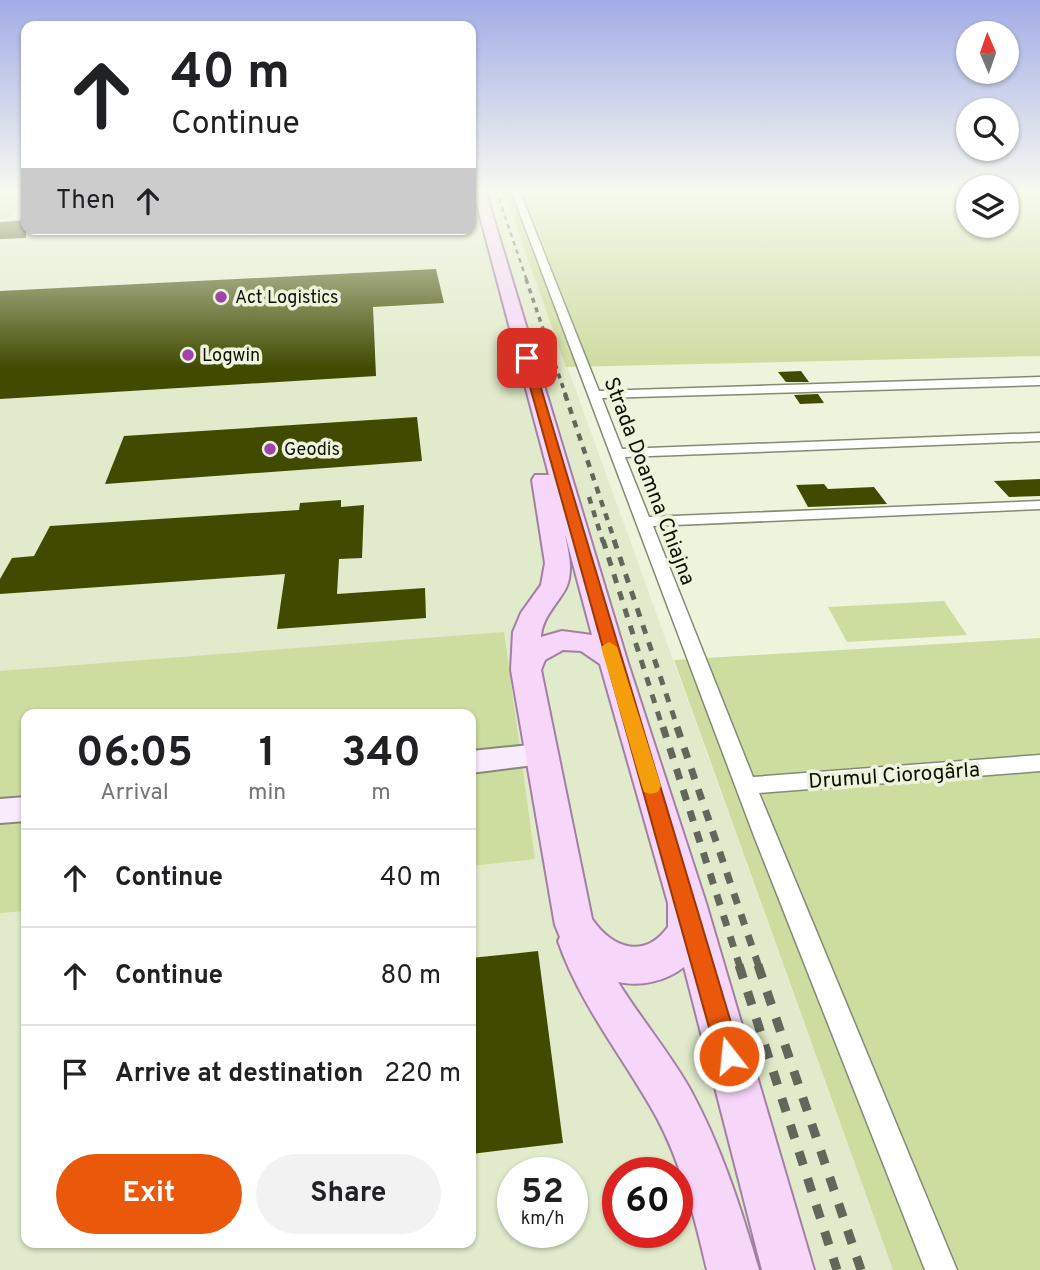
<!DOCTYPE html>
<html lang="en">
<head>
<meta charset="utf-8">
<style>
  :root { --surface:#fff; --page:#f2f2f2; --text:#202124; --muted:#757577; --line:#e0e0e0; --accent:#ea580c }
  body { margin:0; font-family:Overpass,sans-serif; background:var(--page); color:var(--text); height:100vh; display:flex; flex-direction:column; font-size:26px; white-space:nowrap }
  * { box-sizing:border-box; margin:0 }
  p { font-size:23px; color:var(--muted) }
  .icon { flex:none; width:38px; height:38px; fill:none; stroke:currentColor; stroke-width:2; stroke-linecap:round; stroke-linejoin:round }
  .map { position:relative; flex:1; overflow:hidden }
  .panel { position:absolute; left:21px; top:709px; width:455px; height:539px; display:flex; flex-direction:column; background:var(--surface); border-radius:14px; box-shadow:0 2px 5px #0004 }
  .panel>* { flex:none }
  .banner { position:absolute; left:21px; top:21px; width:455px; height:214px; border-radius:14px; box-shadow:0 2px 5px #0004; background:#fff; color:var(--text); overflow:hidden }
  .needle { width:46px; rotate:358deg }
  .fabs { position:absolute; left:956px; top:21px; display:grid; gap:14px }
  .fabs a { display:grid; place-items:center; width:63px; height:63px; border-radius:50%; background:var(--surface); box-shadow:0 2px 5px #0004; font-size:35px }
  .speed { position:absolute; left:497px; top:1157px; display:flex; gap:14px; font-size:35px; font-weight:700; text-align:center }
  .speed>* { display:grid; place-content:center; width:91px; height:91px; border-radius:50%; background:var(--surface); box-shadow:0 2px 5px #0004; line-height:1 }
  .speed small { font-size:18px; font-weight:400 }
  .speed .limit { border:10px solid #d22; background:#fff; color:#111 }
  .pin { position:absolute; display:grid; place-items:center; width:60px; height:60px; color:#fff; margin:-30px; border-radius:14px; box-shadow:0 4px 10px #0006 }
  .me { position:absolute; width:77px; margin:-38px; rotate:344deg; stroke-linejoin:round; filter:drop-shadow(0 0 5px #0008) }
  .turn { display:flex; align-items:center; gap:24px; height:147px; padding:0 35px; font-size:32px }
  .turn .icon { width:91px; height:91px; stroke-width:2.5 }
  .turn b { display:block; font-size:49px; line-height:60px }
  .then { display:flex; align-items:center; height:66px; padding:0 35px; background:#0003; gap:14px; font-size:26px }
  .eta { display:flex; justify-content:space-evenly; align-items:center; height:119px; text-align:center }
  .eta b { font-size:42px; font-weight:700; line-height:49px }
  .primary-button { display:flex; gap:14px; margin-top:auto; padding:14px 35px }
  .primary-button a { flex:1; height:80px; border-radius:42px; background:var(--accent); color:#fff; font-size:28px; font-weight:700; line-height:80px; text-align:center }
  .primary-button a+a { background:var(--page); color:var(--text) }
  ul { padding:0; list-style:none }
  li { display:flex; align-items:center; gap:21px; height:98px; padding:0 35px; border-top:2px solid var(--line) }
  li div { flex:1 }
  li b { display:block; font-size:26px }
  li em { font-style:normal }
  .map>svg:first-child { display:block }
  .built { fill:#e1eaca; fill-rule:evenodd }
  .green { fill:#cddc9f }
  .building { fill:#404b00 }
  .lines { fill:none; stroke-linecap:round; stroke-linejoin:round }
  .street-casing { stroke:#848a74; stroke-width:3 }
  .secondary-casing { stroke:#848a74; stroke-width:4 }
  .primary-casing { stroke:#a180a3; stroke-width:4 }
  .street { fill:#fff; fill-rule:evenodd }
  .secondary { fill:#faebfc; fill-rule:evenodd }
  .primary { fill:#f6d7fa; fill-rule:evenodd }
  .rail-far5 { stroke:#636759; stroke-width:2.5; stroke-dasharray:4.5 4.5; stroke-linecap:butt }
  .rail-far4 { stroke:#636759; stroke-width:3.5; stroke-dasharray:5 5; stroke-linecap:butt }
  .rail-far3 { stroke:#636759; stroke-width:4.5; stroke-dasharray:7 7; stroke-linecap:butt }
  .rail-far2 { stroke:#636759; stroke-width:5; stroke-dasharray:9 9; stroke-linecap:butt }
  .rail-far1 { stroke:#636759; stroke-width:7; stroke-dasharray:11 11; stroke-linecap:butt }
  .rail { stroke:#636759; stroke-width:9; stroke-dasharray:14 14; stroke-linecap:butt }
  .route { fill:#ea580c; stroke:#983908; stroke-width:2 }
  .slow { fill:#f59e0b }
  .poi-dot { fill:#a043ad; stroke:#edf4db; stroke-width:2.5 }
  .labels { text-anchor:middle; stroke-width:7; stroke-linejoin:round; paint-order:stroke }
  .far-poi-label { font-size:18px; fill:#0e1008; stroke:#edf4db; text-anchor:start }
  .street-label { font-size:21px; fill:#0e1008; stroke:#edf4db }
</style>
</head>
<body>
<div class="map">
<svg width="1040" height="1270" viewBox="0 0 1040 1270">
  <rect width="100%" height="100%" fill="#edf4db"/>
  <path class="built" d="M471 191H504L893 1270H0V219H8L26 200V229H471ZM26 714H471V1242H26ZM513 1172H572V1232H513ZM618 1172H677V1232H618Z"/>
  <g class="green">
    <polygon points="0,191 26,191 26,200 8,219 0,219"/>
    <polygon points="504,191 968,191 968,226 1006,226 1006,191 1040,191 1040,356 566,367"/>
    <polygon points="944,601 967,635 847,642 828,607"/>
    <polygon points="504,632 535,859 471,866 471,714 26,714 26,911 0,913 0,671"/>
    <polygon points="1040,638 1040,1270 893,1270 674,660"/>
  </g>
  <g class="building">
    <polygon points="26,220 26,238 0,239 0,222"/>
    <polygon points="436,269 444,303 373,307 376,376 0,399 0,291"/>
    <polygon points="801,371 809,382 786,382 778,372"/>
    <polygon points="818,394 824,403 800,404 794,395"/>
    <polygon points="417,417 422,461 105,484 124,436"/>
    <polygon points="1040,479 1040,496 1009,497 994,481"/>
    <polygon points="824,484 828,489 874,487 887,504 808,507 796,485"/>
    <polygon points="341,500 341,507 364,505 362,558 339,559 337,594 425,588 426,618 277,629 285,574 0,594 0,579 12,558 34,556 50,526 299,510 300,503"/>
    <polygon points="538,951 563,1143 471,1154 471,958"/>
  </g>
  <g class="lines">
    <g class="street-casing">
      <polygon id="street" points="511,190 519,190 599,391 1040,377 1040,385 602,398 622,449 1040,433 1040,441 625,457 649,517 1040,501 1040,509 653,526 753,777 1040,755 1040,771 759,793 957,1270 925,1270 754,836"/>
    </g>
    <g class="secondary-casing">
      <g id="secondary">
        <polygon points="540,744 550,747 554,755 550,763 471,773 471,751"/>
        <polygon points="26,797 26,821 0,823 0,799"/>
      </g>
    </g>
    <g class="primary-casing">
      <path id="primary" d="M473 190H485L627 660 706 903 814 1270H762L684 967C666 981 641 987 618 982 641 1019 669 1052 690 1089 721 1146 741 1208 759 1270H707C695 1219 682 1165 657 1118 624 1058 581 1007 558 941L560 937 555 925 511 670 513 632 521 613 541 585 545 563 532 480 535 475H549ZM565 534 592 635 562 631 541 637C542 617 557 605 566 588 574 571 568 551 565 534ZM563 650 581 651 600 664 668 903V927C644 960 612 948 592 919L541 670 545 660Z"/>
    </g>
    <use href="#street" class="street"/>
    <use href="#secondary" class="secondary"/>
    <use href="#primary" class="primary"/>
    <polyline class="rail-far5" points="496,190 527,281"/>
    <polyline class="rail-far4" points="526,279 566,396"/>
    <g class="rail-far3">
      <polyline points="565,394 615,542"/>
      <polyline points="589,497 603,542"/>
    </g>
    <g class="rail-far2">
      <polyline points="603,540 663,729"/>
      <polyline points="614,540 678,729"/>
    </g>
    <g class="rail-far1">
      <polyline points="663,727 740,967"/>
      <polyline points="677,727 759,967"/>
    </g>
    <g class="rail">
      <polyline points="739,965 837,1270"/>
      <polyline points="758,965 861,1270"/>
    </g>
  </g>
  <linearGradient id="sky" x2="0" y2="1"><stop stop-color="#a3ace6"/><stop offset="0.52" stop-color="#f7faef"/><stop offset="1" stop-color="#f7faef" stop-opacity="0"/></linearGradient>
  <rect width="1040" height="368" fill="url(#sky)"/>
  <polygon class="route" points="527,354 532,358 741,1056 738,1065 729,1068 720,1065 717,1056 522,358"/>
  <polygon class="slow" points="609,642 617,647 661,786 658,792 651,794 644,792 642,786 601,647"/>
  <g class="poi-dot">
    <circle cx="221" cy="297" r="7"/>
    <circle cx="188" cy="355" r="7"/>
    <circle cx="270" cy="449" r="7"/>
  </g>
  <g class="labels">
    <g class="far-poi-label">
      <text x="235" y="303">Act Logistics</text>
      <text x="202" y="361">Logwin</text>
      <text x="284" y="455">Geodis</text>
    </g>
    <g class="street-label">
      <text transform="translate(650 481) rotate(69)" y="7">Strada Doamna Chiajna</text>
      <text transform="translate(894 775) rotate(-4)" y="7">Drumul Ciorogârla</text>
    </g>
  </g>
</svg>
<div class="fabs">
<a><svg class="needle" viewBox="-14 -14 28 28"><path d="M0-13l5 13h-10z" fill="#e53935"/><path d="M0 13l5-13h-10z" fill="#757577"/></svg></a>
<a><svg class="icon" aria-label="search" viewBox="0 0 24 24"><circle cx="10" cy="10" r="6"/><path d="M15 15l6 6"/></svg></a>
<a><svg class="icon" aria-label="layers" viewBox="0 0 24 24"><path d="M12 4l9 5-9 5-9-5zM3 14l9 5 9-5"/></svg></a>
</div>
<div class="speed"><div>52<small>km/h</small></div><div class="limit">60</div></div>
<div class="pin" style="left:527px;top:358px;background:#d93025"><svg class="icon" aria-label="arrive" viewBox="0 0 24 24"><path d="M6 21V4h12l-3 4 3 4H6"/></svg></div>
<svg class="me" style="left:729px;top:1056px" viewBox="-20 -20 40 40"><circle r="17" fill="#ea580c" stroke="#fff" stroke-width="3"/><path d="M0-11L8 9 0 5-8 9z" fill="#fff"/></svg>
<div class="banner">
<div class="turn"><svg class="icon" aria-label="ahead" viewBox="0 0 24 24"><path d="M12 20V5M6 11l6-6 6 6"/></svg><div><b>40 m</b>Continue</div></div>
<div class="then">Then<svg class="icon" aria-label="ahead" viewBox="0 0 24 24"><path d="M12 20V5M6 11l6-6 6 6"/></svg></div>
</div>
<section class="panel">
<div class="eta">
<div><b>06:05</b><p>Arrival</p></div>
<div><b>1</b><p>min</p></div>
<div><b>340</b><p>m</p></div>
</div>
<ul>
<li><svg class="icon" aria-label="ahead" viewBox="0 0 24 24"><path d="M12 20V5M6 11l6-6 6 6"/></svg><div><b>Continue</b></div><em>40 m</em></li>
<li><svg class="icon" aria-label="ahead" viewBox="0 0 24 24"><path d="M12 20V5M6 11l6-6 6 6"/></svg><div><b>Continue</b></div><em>80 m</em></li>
<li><svg class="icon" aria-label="arrive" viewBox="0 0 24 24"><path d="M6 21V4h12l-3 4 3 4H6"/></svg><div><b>Arrive at destination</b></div><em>220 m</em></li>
</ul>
<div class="primary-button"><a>Exit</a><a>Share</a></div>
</section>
</div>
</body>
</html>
